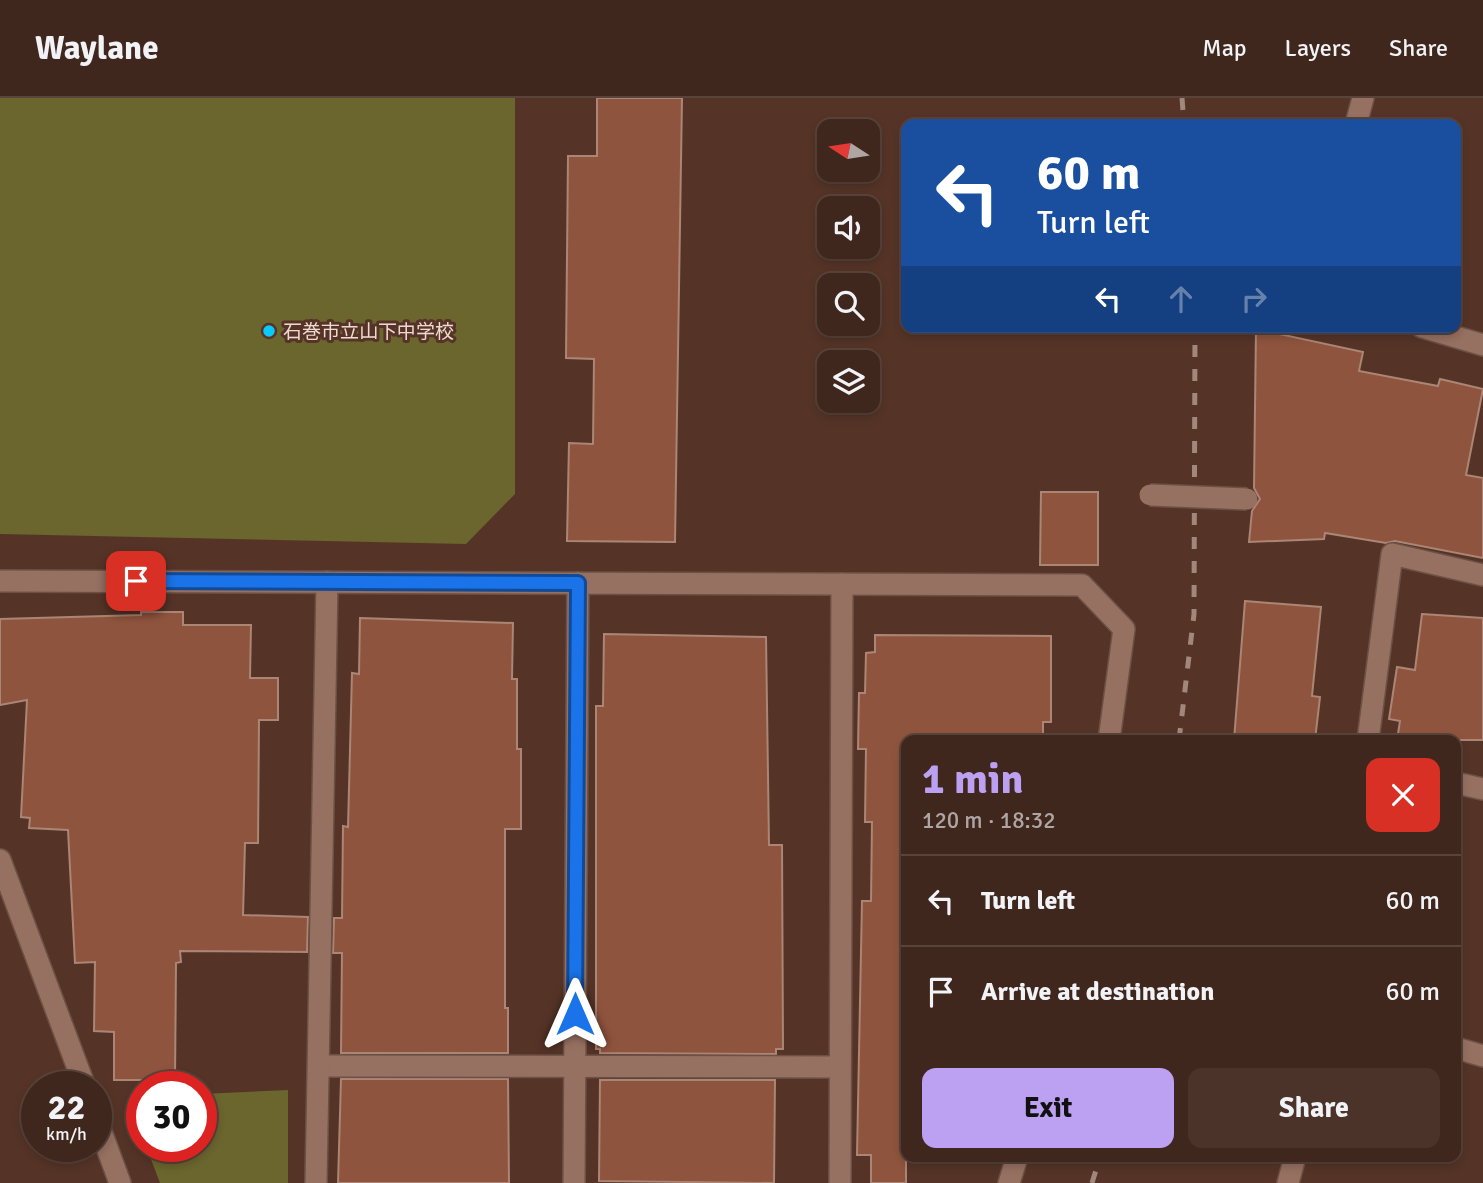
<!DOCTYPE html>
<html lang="en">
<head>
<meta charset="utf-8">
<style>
  :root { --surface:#40271d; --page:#4b332a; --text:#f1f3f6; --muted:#aea5a4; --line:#59443b; --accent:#bca0f2 }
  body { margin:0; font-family:Signika,"Noto Sans JP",sans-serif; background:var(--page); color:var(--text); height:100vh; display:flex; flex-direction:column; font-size:26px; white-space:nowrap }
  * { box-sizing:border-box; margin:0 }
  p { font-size:23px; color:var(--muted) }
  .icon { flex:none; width:38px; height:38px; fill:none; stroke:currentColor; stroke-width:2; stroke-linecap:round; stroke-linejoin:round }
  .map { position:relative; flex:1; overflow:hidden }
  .sheet { position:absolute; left:901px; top:637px; width:560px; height:427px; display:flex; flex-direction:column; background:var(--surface); border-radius:14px; box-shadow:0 4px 10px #0003,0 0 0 2px var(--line) }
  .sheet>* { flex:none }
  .guide { position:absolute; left:901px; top:21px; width:560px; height:214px; border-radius:14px; box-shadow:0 4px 10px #0003,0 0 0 2px var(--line); background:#1a4fa0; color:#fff; overflow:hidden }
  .needle { width:46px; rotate:282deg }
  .fabs { position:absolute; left:817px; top:21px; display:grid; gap:14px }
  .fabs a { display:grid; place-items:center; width:63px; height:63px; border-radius:14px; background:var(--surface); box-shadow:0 4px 10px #0003,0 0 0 2px var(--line); font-size:35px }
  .speed { position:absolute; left:21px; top:973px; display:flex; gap:14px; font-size:35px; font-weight:700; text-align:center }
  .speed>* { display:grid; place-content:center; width:91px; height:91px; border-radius:50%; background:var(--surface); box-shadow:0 4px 10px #0003,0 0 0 2px var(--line); line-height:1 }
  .speed small { font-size:18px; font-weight:400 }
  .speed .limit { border:10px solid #d22; background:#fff; color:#111 }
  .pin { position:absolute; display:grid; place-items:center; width:60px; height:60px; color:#fff; margin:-30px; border-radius:14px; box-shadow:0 4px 10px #0006 }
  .me { position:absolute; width:77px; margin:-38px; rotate:0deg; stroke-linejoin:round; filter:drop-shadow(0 0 5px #0008) }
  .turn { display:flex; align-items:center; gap:24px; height:147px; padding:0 21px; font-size:32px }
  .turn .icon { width:91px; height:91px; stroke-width:2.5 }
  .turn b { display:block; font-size:49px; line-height:60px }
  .lanes { display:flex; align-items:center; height:66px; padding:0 21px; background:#0003; justify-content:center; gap:35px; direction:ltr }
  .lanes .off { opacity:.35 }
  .round { display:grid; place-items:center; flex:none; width:74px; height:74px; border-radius:14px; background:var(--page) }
  .overview { display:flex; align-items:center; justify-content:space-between; height:119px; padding:0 21px }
  h1 { font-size:42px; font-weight:700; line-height:52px; color:var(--accent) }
  .action { display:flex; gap:14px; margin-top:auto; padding:14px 21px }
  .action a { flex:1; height:80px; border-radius:14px; background:var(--accent); color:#111; font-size:28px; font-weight:700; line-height:80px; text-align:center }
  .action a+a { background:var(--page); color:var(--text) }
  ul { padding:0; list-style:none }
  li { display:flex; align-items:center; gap:21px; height:91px; padding:0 21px; border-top:2px solid var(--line) }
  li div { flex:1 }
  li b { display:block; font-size:26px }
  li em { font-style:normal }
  header { display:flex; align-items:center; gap:42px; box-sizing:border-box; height:98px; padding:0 35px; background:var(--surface); border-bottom:2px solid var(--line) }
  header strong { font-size:33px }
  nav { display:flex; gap:38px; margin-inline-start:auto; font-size:24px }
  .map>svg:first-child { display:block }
  .green { fill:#6b652e }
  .building { fill:#8f543d; stroke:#ab8575; stroke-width:2 }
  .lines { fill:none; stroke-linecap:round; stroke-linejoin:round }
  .lane-casing { stroke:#6c5045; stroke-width:24 }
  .street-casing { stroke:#6c5045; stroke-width:24 }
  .lane { stroke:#967061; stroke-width:21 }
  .street { stroke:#967061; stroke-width:21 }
  .rail { stroke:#a2877c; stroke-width:5; stroke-dasharray:12 12; stroke-linecap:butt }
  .street-bridge-casing { stroke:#6c5045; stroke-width:24; stroke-linecap:butt }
  .street-bridge { stroke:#967061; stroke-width:21 }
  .route-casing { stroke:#114b97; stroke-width:18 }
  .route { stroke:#1a73e8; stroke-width:12 }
  .poi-dot { fill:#09cafa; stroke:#553427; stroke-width:2.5 }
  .labels { text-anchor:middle; stroke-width:6; stroke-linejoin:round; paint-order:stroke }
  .poi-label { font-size:19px; fill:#eed9d0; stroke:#553427; text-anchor:start }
</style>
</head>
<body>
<header>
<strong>Waylane</strong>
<nav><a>Map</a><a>Layers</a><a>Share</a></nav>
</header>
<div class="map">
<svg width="1483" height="1085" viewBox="0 0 1483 1085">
  <rect width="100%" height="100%" fill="#553427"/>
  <g class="green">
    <polygon points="0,0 515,0 515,396 466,446 0,436"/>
    <polygon points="288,992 288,1085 160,1085 146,1048 201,1048 201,996"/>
  </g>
  <g class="building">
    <polygon points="597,0 682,0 675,444 567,443 569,345 593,346 594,261 566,260 568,58 597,58"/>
    <polygon points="1256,231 1363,254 1359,273 1438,288 1440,281 1483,291 1466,377 1483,380 1483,460 1395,443 1386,445 1325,435 1324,441 1249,444 1252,413 1260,401 1254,390"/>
    <polygon points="1041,394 1098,394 1098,467 1040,467"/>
    <polygon points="1245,503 1321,509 1312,598 1320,599 1315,642 1234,642"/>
    <polygon points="141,514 183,514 183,527 251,527 250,580 278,580 278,622 259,622 258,745 245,745 243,817 308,819 307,854 180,853 181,864 176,865 175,982 114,982 114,934 94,933 95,864 75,865 68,732 29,730 30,720 21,719 27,602 0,607 0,521 141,517"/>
    <polygon points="1422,516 1483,520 1483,642 1397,642 1400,623 1389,621 1397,569 1415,572"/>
    <polygon points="360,520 513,525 512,581 517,581 517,651 521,651 521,731 505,731 505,910 508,910 508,955 341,955 342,855 333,855 334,820 342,820 343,728 348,729 352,575 359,576"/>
    <polygon points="604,536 766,539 769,747 782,747 783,951 776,951 776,956 600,955 600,951 596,951 596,608 603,608"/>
    <polygon points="875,537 1051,538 1051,624 1043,624 1043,642 906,642 906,1085 871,1085 871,1057 857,1057 862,803 871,803 872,724 865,724 866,651 858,651 859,595 865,595 866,555 875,554"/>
    <polygon points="341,981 508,981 509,1085 338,1085"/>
    <polygon points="600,982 775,982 774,1085 599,1083"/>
  </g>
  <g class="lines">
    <g class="lane-casing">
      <polyline id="lane" points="1456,685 1483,691"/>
    </g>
    <g class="street-casing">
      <g id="street">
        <polyline points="1356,26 1363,0"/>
        <polyline points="1422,229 1483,247"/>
        <polyline points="0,483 1082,487 1124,531 1109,642"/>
        <polyline points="1368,642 1392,456 1483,477"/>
        <polyline points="0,762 85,989"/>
        <polyline points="1456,950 1483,958"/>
        <polyline points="320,968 839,969"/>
        <polyline points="96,1020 120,1085"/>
        <polyline points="316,1085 327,484"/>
        <polyline points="574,1085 578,485"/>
        <polyline points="840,1085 842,486"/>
        <polyline points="1009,1085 1017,1059"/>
        <polyline points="1288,1085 1295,1059"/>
      </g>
    </g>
    <use href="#lane" class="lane"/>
    <use href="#street" class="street"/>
    <g class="rail">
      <polyline points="1182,0 1184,26"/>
      <polyline points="1179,642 1194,516 1195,229"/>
      <polyline points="1092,1085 1100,1059"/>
    </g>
    <g class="street-bridge-casing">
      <polyline id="street-bridge" points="1150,397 1247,401"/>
    </g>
    <use href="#street-bridge" class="street-bridge"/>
  </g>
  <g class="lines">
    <g class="route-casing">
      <polyline id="route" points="136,483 578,485 575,916"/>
    </g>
    <use href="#route" class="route"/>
  </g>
  <circle class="poi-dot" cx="269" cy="233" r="7"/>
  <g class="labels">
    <g class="poi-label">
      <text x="283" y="240">石巻市立山下中学校</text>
    </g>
  </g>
</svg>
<div class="fabs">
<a><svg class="needle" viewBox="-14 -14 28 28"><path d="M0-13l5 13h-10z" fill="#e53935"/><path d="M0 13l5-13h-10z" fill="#aea5a4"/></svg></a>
<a><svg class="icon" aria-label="sound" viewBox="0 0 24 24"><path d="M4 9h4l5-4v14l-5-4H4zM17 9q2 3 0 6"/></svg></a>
<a><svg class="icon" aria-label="search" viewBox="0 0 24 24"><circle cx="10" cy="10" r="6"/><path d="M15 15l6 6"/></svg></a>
<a><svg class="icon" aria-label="layers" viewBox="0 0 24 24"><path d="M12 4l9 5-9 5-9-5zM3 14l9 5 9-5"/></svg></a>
</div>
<div class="speed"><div>22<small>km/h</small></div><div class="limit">30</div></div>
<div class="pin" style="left:136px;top:483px;background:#d93025"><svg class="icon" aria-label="arrive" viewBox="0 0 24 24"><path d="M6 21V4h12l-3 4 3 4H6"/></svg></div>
<svg class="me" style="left:575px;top:916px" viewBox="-20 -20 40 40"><path d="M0-17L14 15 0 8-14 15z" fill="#1a73e8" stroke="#fff" stroke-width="4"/></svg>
<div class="guide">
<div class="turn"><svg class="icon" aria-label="left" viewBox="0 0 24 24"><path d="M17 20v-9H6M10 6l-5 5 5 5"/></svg><div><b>60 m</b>Turn left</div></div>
<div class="lanes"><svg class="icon" aria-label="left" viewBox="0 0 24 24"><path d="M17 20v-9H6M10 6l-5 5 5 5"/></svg><svg class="icon off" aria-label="ahead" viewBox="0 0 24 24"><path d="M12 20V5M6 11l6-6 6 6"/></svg><svg class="icon off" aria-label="right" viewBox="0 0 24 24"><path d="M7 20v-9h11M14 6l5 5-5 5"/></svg></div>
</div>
<section class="sheet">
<div class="overview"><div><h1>1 min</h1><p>120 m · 18:32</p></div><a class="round" style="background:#d93025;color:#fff"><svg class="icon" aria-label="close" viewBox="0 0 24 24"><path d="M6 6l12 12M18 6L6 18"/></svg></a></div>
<ul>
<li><svg class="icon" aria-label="left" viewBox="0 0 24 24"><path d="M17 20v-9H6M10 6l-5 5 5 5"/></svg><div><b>Turn left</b></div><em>60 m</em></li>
<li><svg class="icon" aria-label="arrive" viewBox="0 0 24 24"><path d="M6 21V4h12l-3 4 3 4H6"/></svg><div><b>Arrive at destination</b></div><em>60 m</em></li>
</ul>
<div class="action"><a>Exit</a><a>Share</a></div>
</section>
</div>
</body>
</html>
